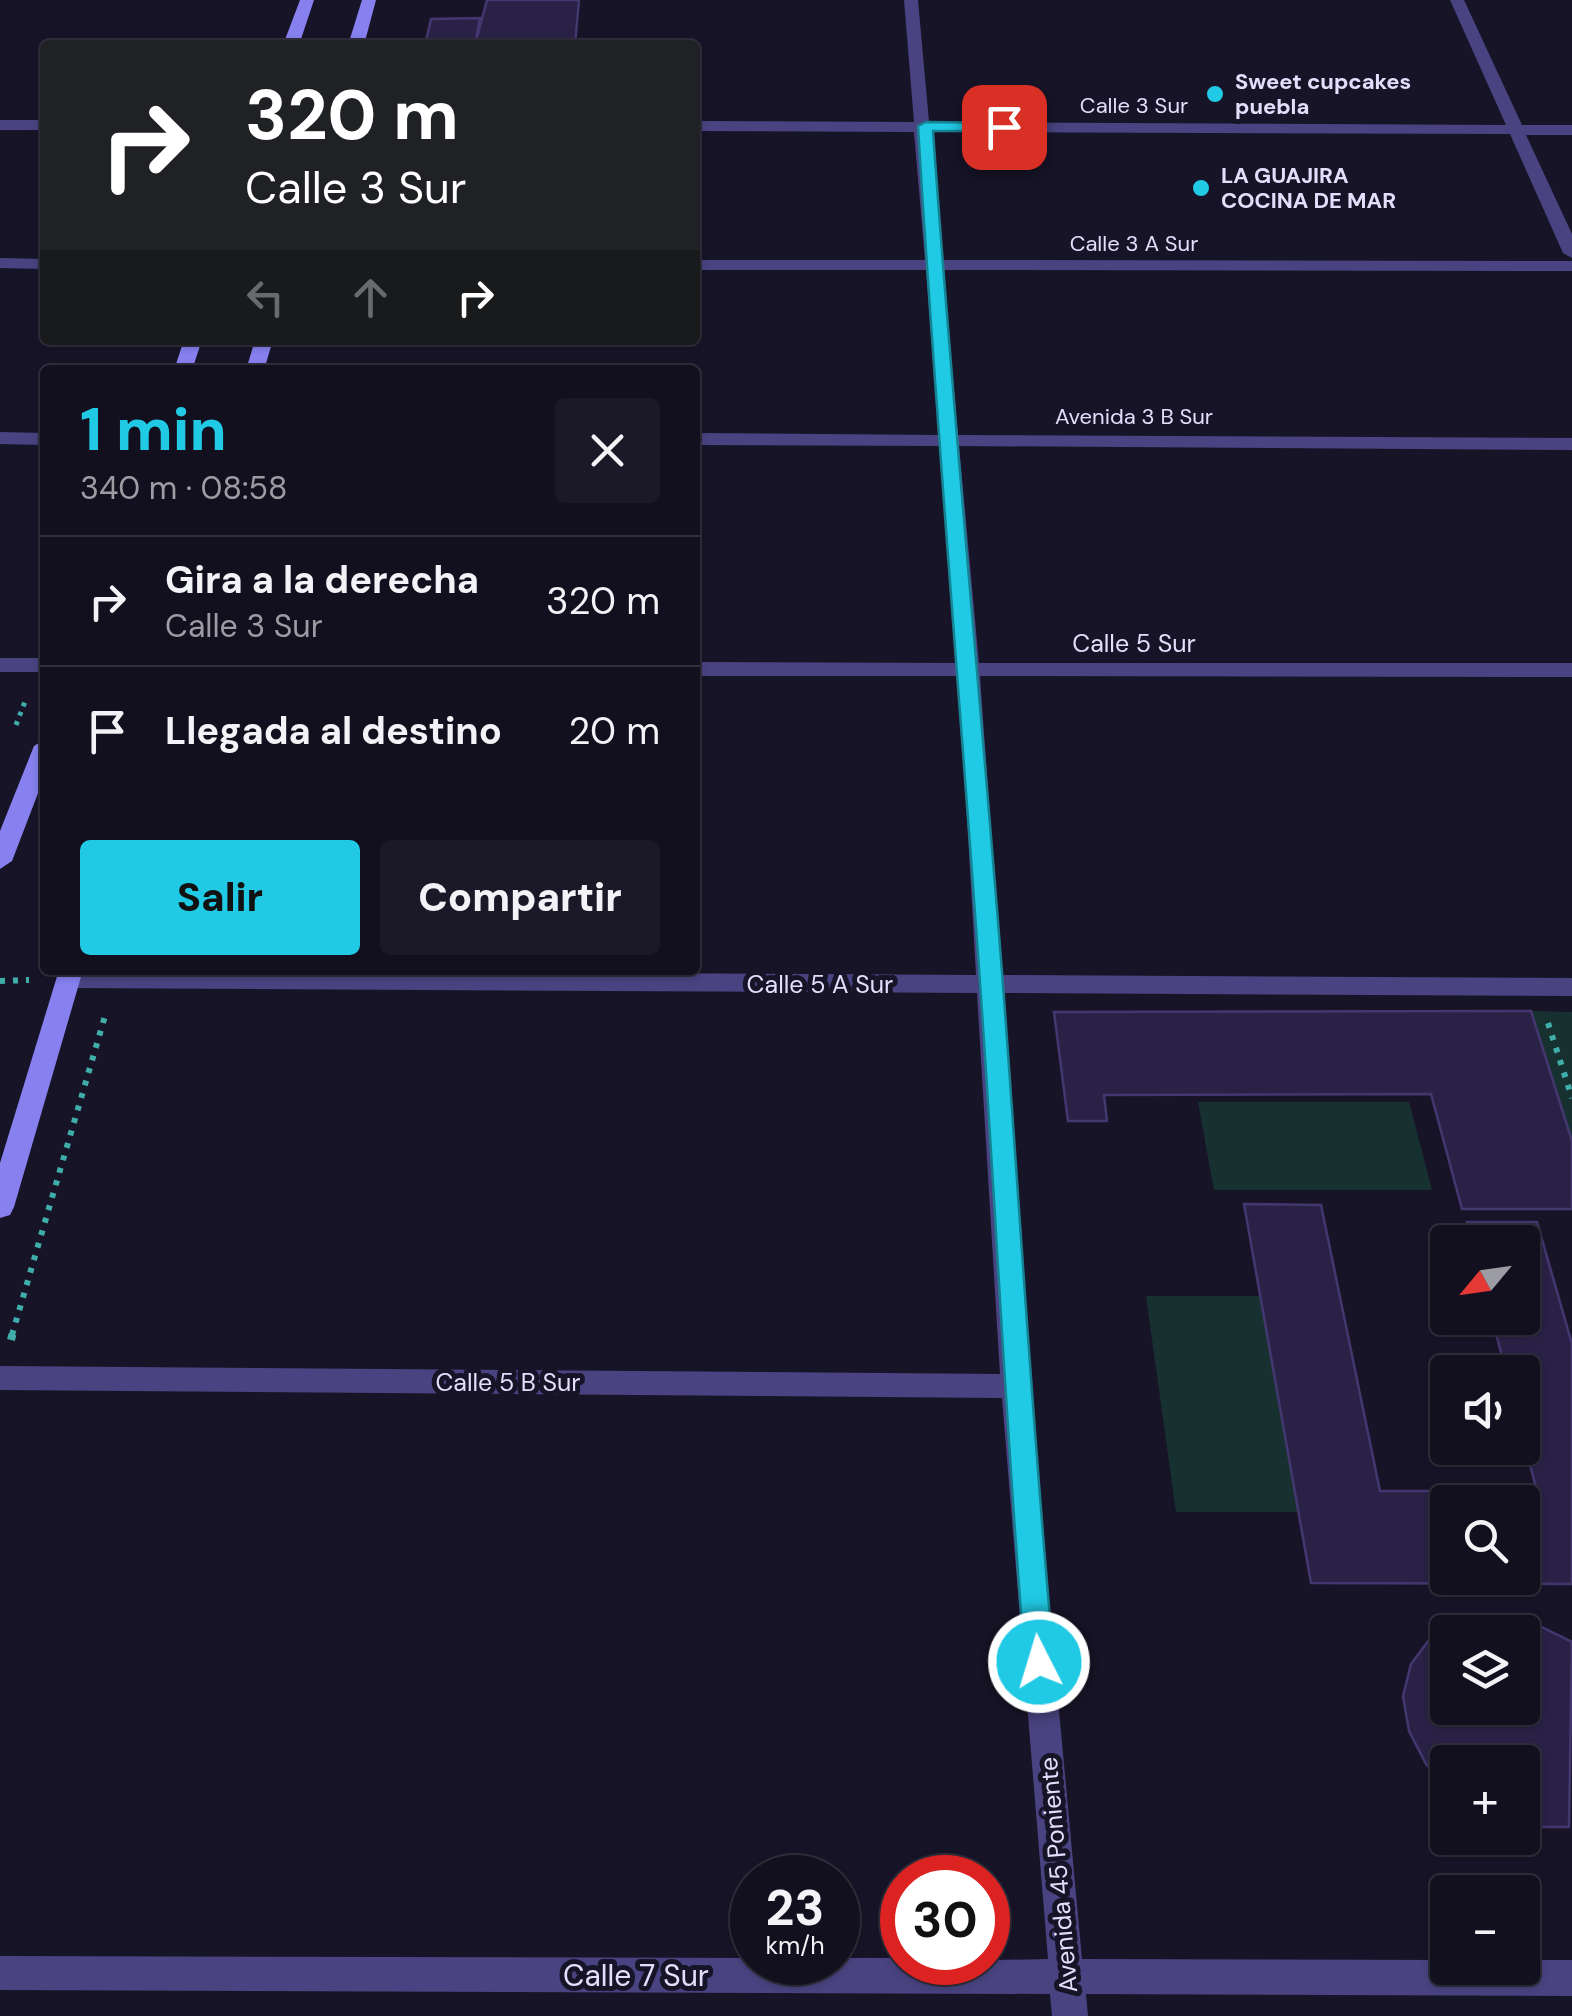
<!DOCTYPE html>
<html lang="es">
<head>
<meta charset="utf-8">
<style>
  :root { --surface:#120f1e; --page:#1b1827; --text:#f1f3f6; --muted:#9c9ca4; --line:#312f3c; --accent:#21cae4 }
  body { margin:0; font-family:"DM Sans",sans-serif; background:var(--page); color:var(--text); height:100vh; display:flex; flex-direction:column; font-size:38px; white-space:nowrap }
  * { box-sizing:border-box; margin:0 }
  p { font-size:32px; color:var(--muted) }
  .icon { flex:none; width:55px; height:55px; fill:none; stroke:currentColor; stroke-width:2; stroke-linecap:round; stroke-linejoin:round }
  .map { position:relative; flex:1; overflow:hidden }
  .side { position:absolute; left:40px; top:365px; width:660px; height:610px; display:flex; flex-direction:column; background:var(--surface); border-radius:10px; box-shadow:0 2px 8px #0004,0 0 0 2px var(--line) }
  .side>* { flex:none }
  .guide { position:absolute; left:40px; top:40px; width:660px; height:305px; border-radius:10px; box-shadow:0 2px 8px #0004,0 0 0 2px var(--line); background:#202124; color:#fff; overflow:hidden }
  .needle { width:65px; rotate:241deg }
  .fabs { position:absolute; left:1430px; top:1225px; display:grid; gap:20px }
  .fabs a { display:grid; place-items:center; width:110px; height:110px; border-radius:10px; background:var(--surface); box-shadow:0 2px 8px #0004,0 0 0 2px var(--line); font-size:50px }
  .speed { position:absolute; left:730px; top:1855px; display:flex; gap:20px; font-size:50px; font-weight:700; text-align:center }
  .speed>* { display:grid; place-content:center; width:130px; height:130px; border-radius:50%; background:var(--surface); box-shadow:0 2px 8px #0004,0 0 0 2px var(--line); line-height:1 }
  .speed small { font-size:25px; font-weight:400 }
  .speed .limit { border:15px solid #d22; background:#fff; color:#111 }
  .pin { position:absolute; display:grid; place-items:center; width:85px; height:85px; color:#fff; margin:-42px; border-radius:20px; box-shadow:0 5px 15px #0006 }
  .me { position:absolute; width:110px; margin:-55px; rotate:355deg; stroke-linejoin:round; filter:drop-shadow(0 0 8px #0008) }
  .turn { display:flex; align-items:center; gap:35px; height:210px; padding:0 40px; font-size:45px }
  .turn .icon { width:130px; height:130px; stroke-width:2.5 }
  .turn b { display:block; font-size:70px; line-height:85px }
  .lanes { display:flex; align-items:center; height:95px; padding:0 40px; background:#0003; justify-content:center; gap:50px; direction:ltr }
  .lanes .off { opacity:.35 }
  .round { display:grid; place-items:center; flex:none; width:105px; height:105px; border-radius:10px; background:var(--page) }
  .summary { display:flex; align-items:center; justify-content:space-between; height:170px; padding:0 40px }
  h1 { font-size:60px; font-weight:800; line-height:75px; color:var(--accent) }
  .cta { display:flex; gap:20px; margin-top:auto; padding:20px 40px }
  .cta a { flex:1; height:115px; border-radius:10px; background:var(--accent); color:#111; font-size:40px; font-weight:800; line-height:115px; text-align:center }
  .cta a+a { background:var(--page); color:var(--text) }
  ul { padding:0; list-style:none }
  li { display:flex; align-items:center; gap:30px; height:130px; padding:0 40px; border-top:2px solid var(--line) }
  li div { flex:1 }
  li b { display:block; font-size:38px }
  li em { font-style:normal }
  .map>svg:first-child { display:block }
  .green { fill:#173131 }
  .building { fill:#2a2246; stroke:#443770; stroke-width:2.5; fill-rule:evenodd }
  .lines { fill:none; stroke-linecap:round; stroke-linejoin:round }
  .path-far2 { stroke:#3faeab; stroke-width:5; stroke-dasharray:4 6; stroke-linecap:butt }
  .path-far1 { stroke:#3faeab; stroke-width:6; stroke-dasharray:5 8; stroke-linecap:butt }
  .path { stroke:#3faeab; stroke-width:8; stroke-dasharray:6 10; stroke-linecap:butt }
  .minor { fill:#494481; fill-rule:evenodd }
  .secondary { fill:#8781f0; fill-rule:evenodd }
  .route { fill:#21cae4; stroke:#158394; stroke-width:2.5 }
  .poi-dot { fill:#21cae4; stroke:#181428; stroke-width:4 }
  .labels { text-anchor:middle; stroke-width:10; stroke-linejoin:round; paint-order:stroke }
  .far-poi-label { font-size:22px; font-weight:bold; fill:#e2defb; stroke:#181428; text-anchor:start }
  .far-street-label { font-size:22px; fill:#e2defb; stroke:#181428 }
  .street-label { font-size:25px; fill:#e2defb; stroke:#181428 }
  .near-street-label { font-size:30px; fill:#e2defb; stroke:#181428 }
</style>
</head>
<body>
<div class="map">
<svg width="1572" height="2016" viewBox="0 0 1572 2016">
  <rect width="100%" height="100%" fill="#181428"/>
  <g class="green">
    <polygon points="1531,1011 1572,1012 1572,1141"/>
    <polygon points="1198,1102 1409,1102 1432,1190 1214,1190"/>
    <polygon points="1146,1296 1260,1296 1300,1512 1176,1512"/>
  </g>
  <g class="building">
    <polygon points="487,0 579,0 575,45 475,45"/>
    <polygon points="480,18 475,45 425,45 431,19"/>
    <polygon points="1531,1011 1572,1141 1572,1209 1462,1209 1431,1094 1104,1095 1107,1121 1068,1121 1054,1012"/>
    <path d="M1244 1204 1321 1205 1380 1491H1537L1522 1435V1372H1506L1492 1318H1522V1242H1472L1467 1222H1537L1572 1344V1584L1311 1583ZM1448 1502H1522V1578H1448Z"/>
    <path d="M1489 1616 1525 1619 1572 1642 1569 1827H1522V1762H1448V1788L1426 1764 1409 1731 1403 1696 1411 1664 1429 1640 1455 1622ZM1448 1632H1522V1708H1448Z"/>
  </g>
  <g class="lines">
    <polyline class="path-far2" points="16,725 26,699"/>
    <g class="path-far1">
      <polyline points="0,981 29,980"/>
      <polyline points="1548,1023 1572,1098"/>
      <polyline points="12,1335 105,1016"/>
    </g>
    <polyline class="path" points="11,1340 13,1332"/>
    <g class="minor">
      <polygon points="904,0 918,0 929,122 1506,125 1450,0 1464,0 1522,125 1572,125 1572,135 1526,135 1572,234 1572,258 1563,253 1510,134 930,132 942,260 1572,261 1572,271 943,270 958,435 1572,438 1572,450 959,446 979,663 1572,663 1572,677 980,676 1001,975 1572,978 1572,996 1002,993 1029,1386 1082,1959 1448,1960 1448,1968 1522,1968 1522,1960 1572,1960 1572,1996 1086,1994 1088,2016 1052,2016 1050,1994 0,1990 0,1956 752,1958 752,1962 838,1962 838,1958 902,1958 902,1962 1048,1959 1002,1398 0,1390 0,1366 1000,1374 977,993 69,988 57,979 69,970 976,975 959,676 695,676 695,662 958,663 940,446 695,445 695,433 939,435 926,270 695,270 695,260 925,260 914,132 695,131 695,121 914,122"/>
      <rect x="0" y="120" width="45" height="10"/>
      <polygon points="0,258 45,259 45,269 0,268"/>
      <polygon points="0,432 45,433 45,445 0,444"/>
      <rect x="0" y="658" width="45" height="14"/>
    </g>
    <g class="secondary">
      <polygon points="300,0 314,0 299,45 283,45"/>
      <polygon points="362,0 376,0 364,45 348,45"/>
      <polygon points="184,340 202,340 192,370 174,370"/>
      <polygon points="255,340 273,340 264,370 246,370"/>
      <polygon points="45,739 45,775 12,861 0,869 0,831 34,746"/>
      <polygon points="59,970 83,970 14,1207 10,1215 0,1218 0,1163"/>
    </g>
  </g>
  <path class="route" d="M926 122 1004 123 1011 127 1004 131H933C953 416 981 700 1003 985 1020 1211 1033 1437 1054 1662L1049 1672 1039 1676 1029 1672 1025 1662C1006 1436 996 1209 980 983 960 697 935 412 918 126Z"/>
  <g class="poi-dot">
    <circle cx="1215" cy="94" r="10"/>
    <circle cx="1201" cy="188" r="10"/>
  </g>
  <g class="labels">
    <g class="far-poi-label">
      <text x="1235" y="89">Sweet cupcakes<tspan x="1235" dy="25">puebla</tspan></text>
      <text x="1221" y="183">LA GUAJIRA<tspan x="1221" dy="25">COCINA DE MAR</tspan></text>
    </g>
    <g class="far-street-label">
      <text x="1134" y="113">Calle 3 Sur</text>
      <text x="1134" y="251">Calle 3 A Sur</text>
      <text x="1134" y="424">Avenida 3 B Sur</text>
    </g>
    <g class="street-label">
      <text x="1134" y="652">Calle 5 Sur</text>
      <text x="820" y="993">Calle 5 A Sur</text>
      <text x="508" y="1391">Calle 5 B Sur</text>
      <text transform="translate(1058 1875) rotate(-95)" y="9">Avenida 45 Poniente</text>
    </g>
    <g class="near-street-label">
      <text x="636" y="1986">Calle 7 Sur</text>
    </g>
  </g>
</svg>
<div class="fabs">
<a><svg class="needle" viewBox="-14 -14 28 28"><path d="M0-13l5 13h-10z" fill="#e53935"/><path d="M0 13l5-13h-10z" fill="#9c9ca4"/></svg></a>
<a><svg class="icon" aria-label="sound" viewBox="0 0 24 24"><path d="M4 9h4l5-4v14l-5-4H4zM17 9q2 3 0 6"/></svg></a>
<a><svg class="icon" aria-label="search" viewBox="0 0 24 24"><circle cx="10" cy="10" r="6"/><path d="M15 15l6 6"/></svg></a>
<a><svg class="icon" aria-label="layers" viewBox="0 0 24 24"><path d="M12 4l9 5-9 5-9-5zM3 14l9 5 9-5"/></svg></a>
<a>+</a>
<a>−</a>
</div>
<div class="speed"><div>23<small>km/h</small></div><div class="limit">30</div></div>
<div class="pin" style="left:1004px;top:127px;background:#d93025"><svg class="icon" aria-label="arrive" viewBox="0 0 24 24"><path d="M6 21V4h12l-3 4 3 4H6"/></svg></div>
<svg class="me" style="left:1039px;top:1662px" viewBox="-20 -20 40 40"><circle r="17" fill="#21cae4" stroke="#fff" stroke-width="3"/><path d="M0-11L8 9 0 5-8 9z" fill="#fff"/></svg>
<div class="guide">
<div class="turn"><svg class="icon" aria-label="right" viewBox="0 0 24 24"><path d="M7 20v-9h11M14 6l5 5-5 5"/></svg><div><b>320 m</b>Calle 3 Sur</div></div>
<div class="lanes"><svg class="icon off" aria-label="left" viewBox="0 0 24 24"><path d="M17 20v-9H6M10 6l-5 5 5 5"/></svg><svg class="icon off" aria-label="ahead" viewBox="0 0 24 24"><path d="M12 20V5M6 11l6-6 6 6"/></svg><svg class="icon" aria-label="right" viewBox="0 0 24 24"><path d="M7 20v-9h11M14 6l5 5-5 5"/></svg></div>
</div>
<section class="side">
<div class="summary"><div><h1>1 min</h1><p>340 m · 08:58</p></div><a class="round"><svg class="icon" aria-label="close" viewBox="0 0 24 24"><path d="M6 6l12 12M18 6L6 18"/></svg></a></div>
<ul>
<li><svg class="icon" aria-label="right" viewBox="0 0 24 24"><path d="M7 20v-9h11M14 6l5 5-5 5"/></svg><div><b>Gira a la derecha</b><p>Calle 3 Sur</p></div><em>320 m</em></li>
<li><svg class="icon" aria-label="arrive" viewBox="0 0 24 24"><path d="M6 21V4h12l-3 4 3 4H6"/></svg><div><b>Llegada al destino</b></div><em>20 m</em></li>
</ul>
<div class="cta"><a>Salir</a><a>Compartir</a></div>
</section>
</div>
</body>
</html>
